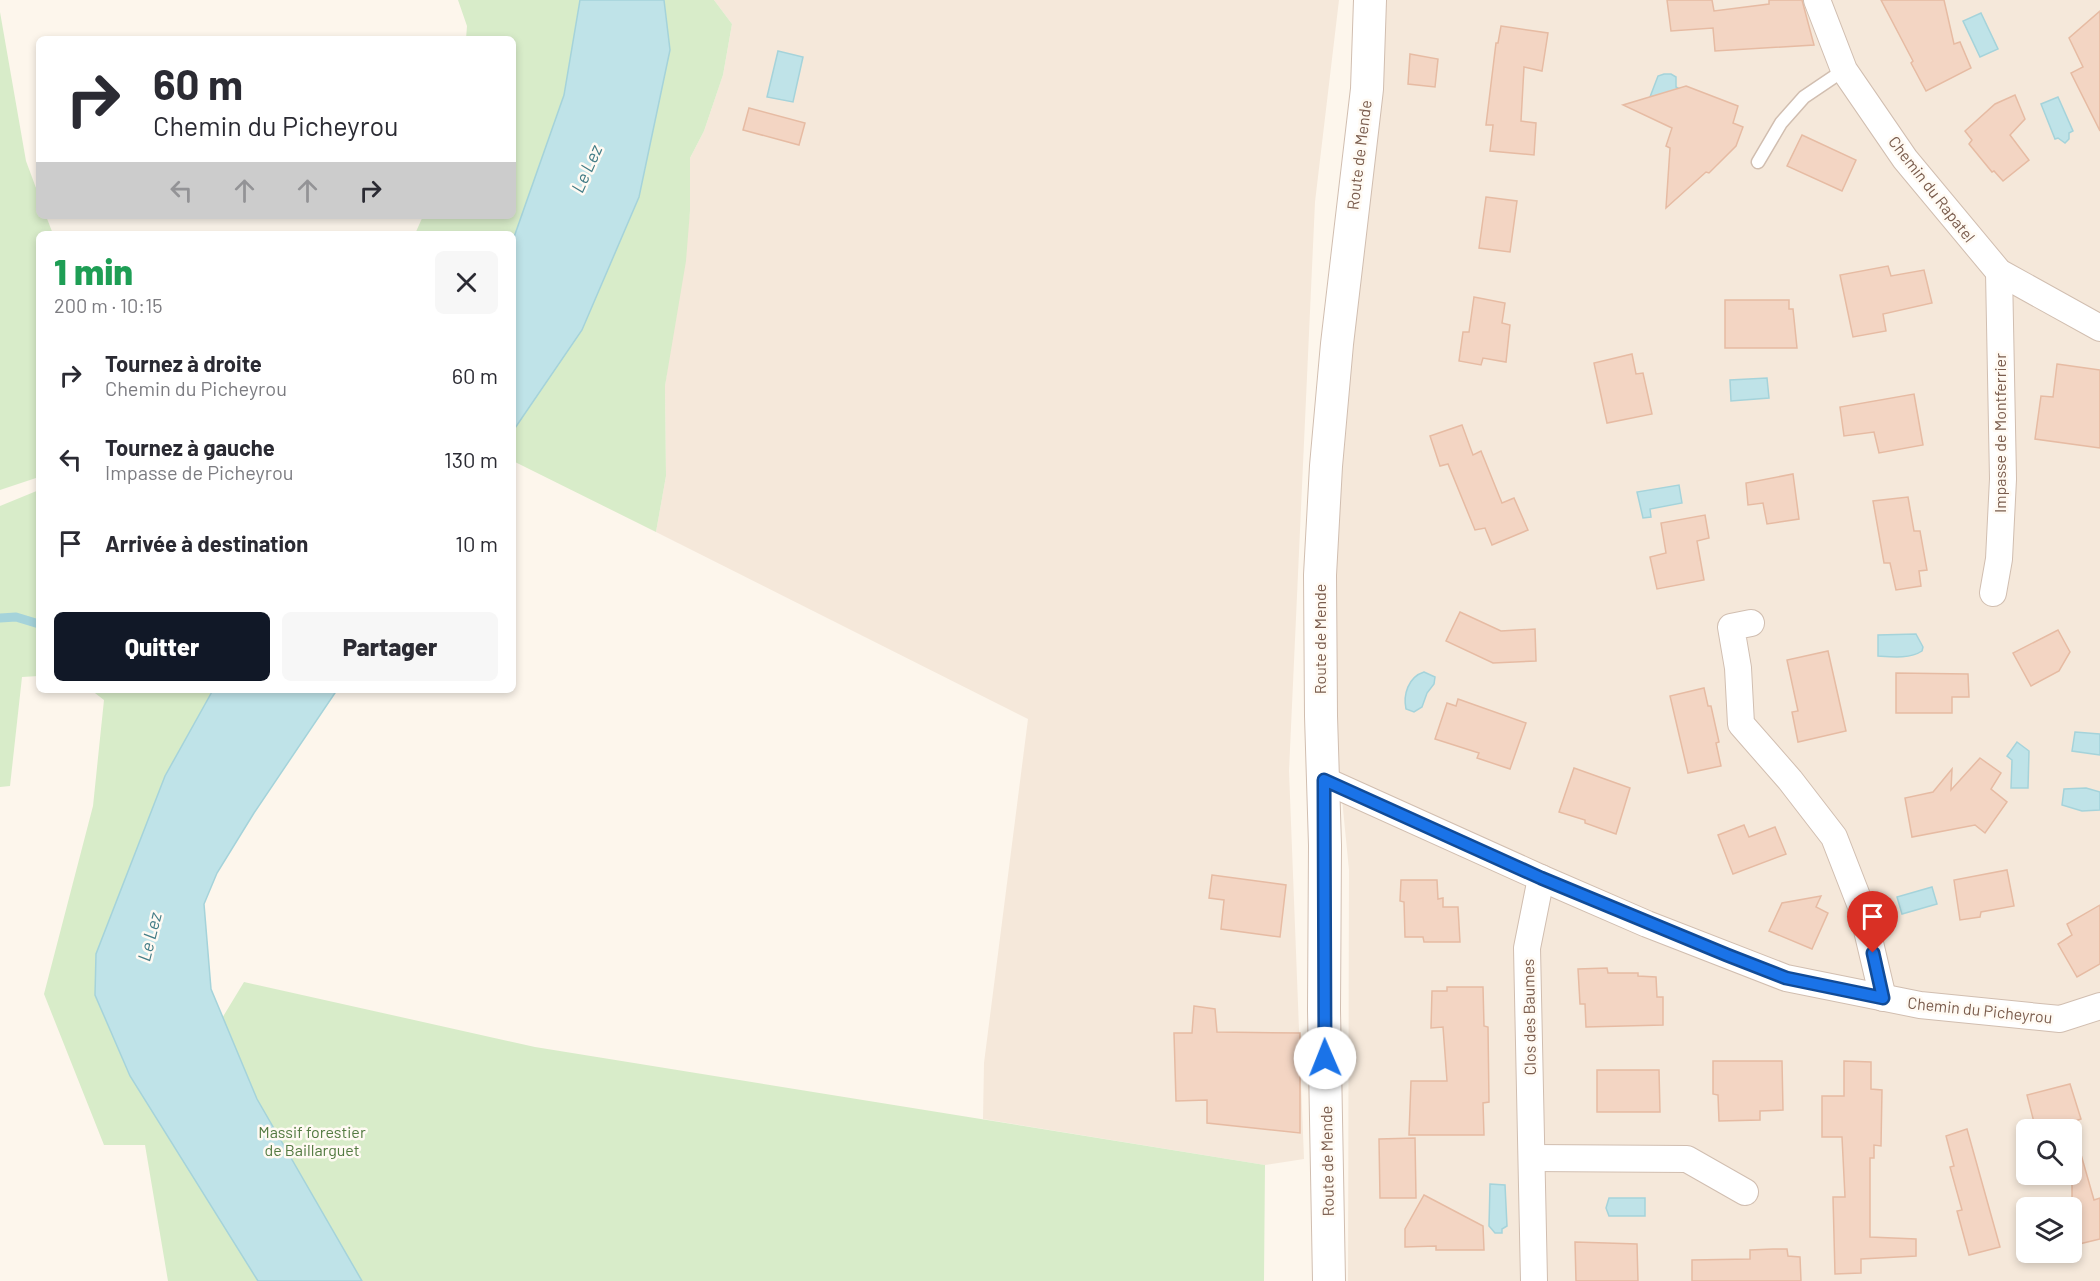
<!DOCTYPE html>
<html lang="fr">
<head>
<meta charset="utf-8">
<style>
  :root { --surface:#fff; --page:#f7f7f7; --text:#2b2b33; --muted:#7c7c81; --accent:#111827 }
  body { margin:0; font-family:Barlow,sans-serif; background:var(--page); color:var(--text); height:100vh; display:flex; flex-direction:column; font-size:22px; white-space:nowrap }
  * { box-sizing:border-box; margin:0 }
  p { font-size:20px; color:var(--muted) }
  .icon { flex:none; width:33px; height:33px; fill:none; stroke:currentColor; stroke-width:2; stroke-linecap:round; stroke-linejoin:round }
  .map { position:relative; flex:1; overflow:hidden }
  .drawer { position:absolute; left:36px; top:231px; width:480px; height:462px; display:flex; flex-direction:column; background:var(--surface); border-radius:9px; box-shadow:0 3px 9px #0003 }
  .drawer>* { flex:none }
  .guide { position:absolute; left:36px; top:36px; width:480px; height:183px; border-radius:9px; box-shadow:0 3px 9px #0003; background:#fff; color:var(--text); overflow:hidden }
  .buttons { position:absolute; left:2016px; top:1119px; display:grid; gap:12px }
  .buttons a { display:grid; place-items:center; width:66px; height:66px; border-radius:9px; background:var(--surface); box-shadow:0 3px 9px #0003; font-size:30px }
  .pin { position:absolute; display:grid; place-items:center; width:51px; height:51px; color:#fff; margin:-62px -26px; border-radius:50% 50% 50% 0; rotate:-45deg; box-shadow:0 0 6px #0007 }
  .pin .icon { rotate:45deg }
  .me { position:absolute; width:66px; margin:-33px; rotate:359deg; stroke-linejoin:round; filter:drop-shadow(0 0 4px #0008) }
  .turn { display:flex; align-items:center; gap:21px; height:126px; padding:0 18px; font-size:27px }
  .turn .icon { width:78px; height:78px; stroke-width:2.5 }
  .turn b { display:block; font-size:42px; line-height:51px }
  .lanes { display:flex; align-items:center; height:57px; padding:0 18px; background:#0003; justify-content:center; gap:30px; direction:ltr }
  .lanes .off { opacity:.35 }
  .round { display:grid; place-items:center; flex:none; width:63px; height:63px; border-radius:9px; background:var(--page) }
  .head { display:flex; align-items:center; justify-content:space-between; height:102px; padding:0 18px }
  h1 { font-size:36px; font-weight:800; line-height:45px; color:#1e9e55 }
  .primary-button { display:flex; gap:12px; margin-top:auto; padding:12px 18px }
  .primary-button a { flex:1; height:69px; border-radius:9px; background:var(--accent); color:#fff; font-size:24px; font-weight:800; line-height:69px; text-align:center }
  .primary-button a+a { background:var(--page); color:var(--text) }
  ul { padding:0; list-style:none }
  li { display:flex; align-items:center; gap:18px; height:84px; padding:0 18px }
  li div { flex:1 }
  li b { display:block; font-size:22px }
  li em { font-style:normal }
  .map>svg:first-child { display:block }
  .residential { fill:#f5e8da; fill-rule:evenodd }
  .green { fill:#d8ecc9 }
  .water { fill:#bfe3e8; stroke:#a5d3da; stroke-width:1.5 }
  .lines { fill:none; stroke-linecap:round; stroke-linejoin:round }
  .stream { stroke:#a5d3da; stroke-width:9 }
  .building { fill:#f3d5c3; stroke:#e6bba3; stroke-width:1.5 }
  .service-casing { stroke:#d1beb0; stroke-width:15 }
  .minor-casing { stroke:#d1beb0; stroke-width:28 }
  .tertiary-casing { stroke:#d1beb0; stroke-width:34 }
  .service { stroke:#fff; stroke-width:12 }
  .minor { stroke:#fff; stroke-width:26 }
  .tertiary { stroke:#fff; stroke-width:32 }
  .route-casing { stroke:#114b97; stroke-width:15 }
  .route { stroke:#1a73e8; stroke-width:10 }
  .labels { text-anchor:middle; stroke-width:5; stroke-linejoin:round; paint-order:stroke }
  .street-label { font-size:16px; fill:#7a5c4d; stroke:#fffaf3 }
  .park-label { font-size:16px; fill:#537a41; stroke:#fffaf3 }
  .water-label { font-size:18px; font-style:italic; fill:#437c86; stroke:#fffaf3 }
</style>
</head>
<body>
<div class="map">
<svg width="2100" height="1281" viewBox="0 0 2100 1281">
  <rect width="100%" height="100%" fill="#fdf6ec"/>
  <g class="residential">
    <polygon points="714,0 1339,0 1315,202 1289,771 1304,1159 1265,1165 983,1119 984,1063 1028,719 656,532 666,476 665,386 690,211 690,158 704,131 723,75 732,24"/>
    <path d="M1370 0H2100V1281H1348L1349 870 1320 575ZM2026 1130H2072V1174H2026ZM2026 1208H2072V1252H2026Z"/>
  </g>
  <g class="green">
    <polygon points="458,0 580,0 564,95 513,240 513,234 415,234 423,216 513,216 513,39 466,39 467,26"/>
    <polygon points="664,0 714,0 732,24 723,75 704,131 690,158 690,211 686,261 665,386 666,476 656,532 513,461 513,428 670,50"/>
    <polygon points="0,12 26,161 39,196 39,216 46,216 53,234 39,234 39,477 0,490"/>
    <polygon points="39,490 39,676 22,677 10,786 0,787 0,506"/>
    <polygon points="91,690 213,690 165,776 96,954 95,995 130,1076 159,1122 244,982 535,1047 1265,1165 1264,1281 168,1281 145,1145 104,1145 44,994 93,806 104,700"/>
  </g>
  <g class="water">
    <polygon points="580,0 664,0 670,50 639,197 582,330 513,431 513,240 564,95"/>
    <polygon points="1981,13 1998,49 1980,57 1963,21"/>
    <polygon points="778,51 803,57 793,102 767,97"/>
    <polygon points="1664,74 1671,74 1676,77 1676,87 1681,90 1650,97 1658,76"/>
    <polygon points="2058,97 2073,131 2069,133 2069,139 2065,143 2058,138 2055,139 2041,104"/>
    <polygon points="1767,378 1769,398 1731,401 1730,380"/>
    <polygon points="1679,485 1682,503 1650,509 1651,517 1643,518 1637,492"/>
    <path d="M1916 634 1923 647 1922 651C1910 659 1892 657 1878 656V635Z"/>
    <path d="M1424 672 1435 677 1434 684 1427 693 1422 707 1414 712 1406 709C1403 695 1408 677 1424 672Z"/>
    <polygon points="213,690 337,690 254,813 217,873 204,904 211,989 257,1099 362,1281 258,1281 130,1076 95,995 96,954 165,776"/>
    <polygon points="2075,732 2100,734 2100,755 2072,751"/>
    <polygon points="2017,742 2029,751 2028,788 2011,788 2012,760 2007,756"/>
    <polygon points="2086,788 2100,792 2100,810 2082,811 2062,805 2064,789"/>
    <polygon points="1932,887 1937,904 1902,914 1897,897"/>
    <polygon points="1490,1184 1505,1185 1507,1226 1502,1229 1502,1233 1495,1233 1489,1226"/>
    <polygon points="1609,1198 1645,1198 1645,1216 1609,1216 1606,1208"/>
  </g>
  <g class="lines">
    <polyline class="stream" points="0,618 16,617 39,624"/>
  </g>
  <g class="building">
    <polygon points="1667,0 1712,0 1714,11 1769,4 1769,0 1802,0 1814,45 1715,51 1713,28 1671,31"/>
    <polygon points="1881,0 1944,0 1954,44 1960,42 1971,68 1926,91 1911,63 1913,61"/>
    <polygon points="2100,11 2100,131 2071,73 2083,67 2069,38"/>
    <polygon points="1501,26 1548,33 1542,71 1524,67 1521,121 1536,123 1534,155 1490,151 1493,125 1486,125 1496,43 1498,43"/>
    <polygon points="1410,54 1438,59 1435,87 1408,84"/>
    <polygon points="1686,86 1738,106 1733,123 1743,127 1736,146 1709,173 1706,172 1666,208 1670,148 1666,146 1672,128 1623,105"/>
    <polygon points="2015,95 2025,119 2010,135 2029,160 2003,181 1994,171 1992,172 1969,144 1972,140 1965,131 1995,104"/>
    <polygon points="749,108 805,123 799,145 743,130"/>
    <polygon points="1802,135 1856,160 1842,191 1787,166"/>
    <polygon points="1486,197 1517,201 1510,252 1479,248"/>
    <polygon points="1888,266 1891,276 1924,270 1932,303 1883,314 1886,331 1853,337 1840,275"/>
    <polygon points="1474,297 1505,303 1502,323 1510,325 1506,362 1483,358 1481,365 1459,361 1463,332 1469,332"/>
    <polygon points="1725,300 1789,300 1789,309 1793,309 1797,348 1725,348"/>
    <polygon points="1632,354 1636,374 1643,373 1652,414 1607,423 1594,363"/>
    <polygon points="2057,364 2100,370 2100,448 2035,439 2041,396 2053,397"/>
    <polygon points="1914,394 1923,445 1879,453 1874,432 1844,436 1840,407"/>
    <polygon points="1462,425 1473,455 1481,451 1502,503 1514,498 1528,530 1492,545 1485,528 1475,530 1448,464 1440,466 1430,436"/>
    <polygon points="1793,474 1799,519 1767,524 1763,503 1748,505 1746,483"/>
    <polygon points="1908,497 1914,531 1920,531 1927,570 1919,571 1921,586 1896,590 1890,563 1884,563 1873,501"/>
    <polygon points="1705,515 1709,538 1697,541 1704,580 1657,589 1650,557 1666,553 1661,523"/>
    <polygon points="1460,612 1501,631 1535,629 1536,661 1493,663 1446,641"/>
    <polygon points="2058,630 2070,652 2059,671 2031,686 2013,653"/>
    <polygon points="1828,651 1846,731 1798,742 1792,712 1798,711 1787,660"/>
    <polygon points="1896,673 1968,674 1969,697 1952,697 1952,713 1896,713"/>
    <polygon points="1704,688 1708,706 1711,706 1719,742 1716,743 1721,766 1688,773 1670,696"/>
    <polygon points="1458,699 1526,723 1510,769 1477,758 1479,753 1435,739 1447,703 1456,706"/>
    <polygon points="1980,758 2001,773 1991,789 2007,802 1985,833 1975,825 1912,837 1905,798 1933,792 1952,769 1951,790"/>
    <polygon points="1574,768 1630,788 1616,834 1585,823 1585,820 1559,812"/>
    <polygon points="1744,825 1749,837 1775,827 1786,854 1733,874 1718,835"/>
    <polygon points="2007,870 2014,906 1981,912 1980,917 1960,920 1954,880"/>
    <polygon points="1212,875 1286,885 1280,937 1221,929 1224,900 1209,898"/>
    <polygon points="1401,880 1437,880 1438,899 1443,898 1443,907 1458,907 1460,942 1424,942 1423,937 1405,937 1404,902 1400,901"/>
    <polygon points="1821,896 1816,907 1828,913 1812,949 1769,931 1782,903"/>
    <polygon points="2100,905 2100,964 2077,977 2058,944 2072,935 2067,924"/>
    <polygon points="1607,968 1608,973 1638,973 1638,976 1656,977 1657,997 1663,997 1663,1025 1586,1027 1585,1004 1580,1004 1578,969"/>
    <polygon points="1447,987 1483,987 1484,1026 1488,1027 1489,1102 1483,1103 1484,1135 1409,1135 1411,1081 1447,1081 1443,1027 1431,1028 1432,991 1447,991"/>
    <polygon points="1194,1006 1215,1009 1217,1032 1300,1033 1300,1133 1207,1123 1207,1100 1176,1101 1174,1033 1192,1033"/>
    <polygon points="1713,1061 1782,1061 1783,1110 1760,1111 1760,1120 1719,1121 1718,1095 1713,1094"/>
    <polygon points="1844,1061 1871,1062 1871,1089 1882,1090 1881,1146 1874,1145 1874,1158 1870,1158 1870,1237 1916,1239 1916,1256 1861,1259 1861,1273 1835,1274 1833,1197 1845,1197 1842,1137 1822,1137 1822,1096 1844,1096"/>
    <polygon points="1597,1070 1659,1070 1660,1112 1597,1112"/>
    <polygon points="2070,1084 2081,1119 2072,1122 2074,1130 2036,1130 2027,1095"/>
    <polygon points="1967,1129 2000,1247 1969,1255 1957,1211 1962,1210 1950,1167 1954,1166 1946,1136"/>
    <polygon points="1415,1138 1416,1198 1380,1198 1379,1139"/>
    <polygon points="2078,1144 2094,1200 2100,1198 2100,1239 2079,1244 2072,1215 2072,1145"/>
    <polygon points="1424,1195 1483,1226 1484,1250 1436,1250 1436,1246 1405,1247 1405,1229"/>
    <polygon points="1575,1242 1637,1244 1638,1281 1576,1281"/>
    <polygon points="1773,1249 1787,1249 1788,1256 1800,1257 1801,1281 1692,1281 1692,1260 1750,1259 1750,1250"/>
  </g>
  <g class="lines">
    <g class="service-casing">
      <polyline id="service" points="1758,162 1781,123 1804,97 1844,70"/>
    </g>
    <g class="minor-casing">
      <g id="minor">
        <polyline points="1817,0 1844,70 1905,159 1999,272 2100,328"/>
        <polyline points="1993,593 1999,559 2003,479 1999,272"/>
        <polyline points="1751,623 1731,627 1738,668 1741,724 1790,780 1834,837 1862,909 1883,998"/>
        <polyline points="1324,780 1541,878 1647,924 1786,978 1920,1005 2060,1019 2100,1006"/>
        <polyline points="1532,1158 1687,1159 1745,1192"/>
        <polyline points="1534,1281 1527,948 1541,878"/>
      </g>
    </g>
    <g class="tertiary-casing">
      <polyline id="tertiary" points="1329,1281 1324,1010 1325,845 1321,716 1320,575 1326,466 1337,344 1367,89 1370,0"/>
    </g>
    <use href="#service" class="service"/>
    <use href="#minor" class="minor"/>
    <use href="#tertiary" class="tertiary"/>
  </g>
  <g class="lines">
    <g class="route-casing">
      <polyline id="route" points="1325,1058 1324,780 1541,878 1727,955 1786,978 1883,998 1873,953"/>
    </g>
    <use href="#route" class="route"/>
  </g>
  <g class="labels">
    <g class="street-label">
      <text transform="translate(1359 155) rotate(-83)" y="6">Route de Mende</text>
      <text transform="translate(1932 189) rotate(52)" y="6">Chemin du Rapatel</text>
      <text transform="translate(2000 433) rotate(-90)" y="6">Impasse de Montferrier</text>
      <text transform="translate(1320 639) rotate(-90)" y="6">Route de Mende</text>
      <text transform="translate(1980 1010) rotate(6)" y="6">Chemin du Picheyrou</text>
      <text transform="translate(1529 1017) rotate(-91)" y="6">Clos des Baumes</text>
      <text transform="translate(1327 1161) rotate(-91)" y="6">Route de Mende</text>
    </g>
    <g class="park-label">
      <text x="312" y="1138">Massif forestier<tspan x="312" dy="18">de Baillarguet</tspan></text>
    </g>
    <g class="water-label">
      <text transform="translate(587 169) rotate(-66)" y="6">Le Lez</text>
      <text transform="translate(150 937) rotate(-76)" y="6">Le Lez</text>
    </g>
  </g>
</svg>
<div class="buttons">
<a><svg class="icon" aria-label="search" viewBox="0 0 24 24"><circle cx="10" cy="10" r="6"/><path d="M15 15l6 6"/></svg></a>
<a><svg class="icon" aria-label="layers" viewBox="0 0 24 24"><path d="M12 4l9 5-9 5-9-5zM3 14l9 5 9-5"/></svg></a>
</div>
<div class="pin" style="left:1873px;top:953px;background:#d93025"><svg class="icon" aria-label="arrive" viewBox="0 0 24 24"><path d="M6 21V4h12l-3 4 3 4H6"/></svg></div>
<svg class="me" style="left:1325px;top:1058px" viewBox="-20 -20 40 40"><circle r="19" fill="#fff"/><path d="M0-13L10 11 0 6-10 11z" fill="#1a73e8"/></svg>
<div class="guide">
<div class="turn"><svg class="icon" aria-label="right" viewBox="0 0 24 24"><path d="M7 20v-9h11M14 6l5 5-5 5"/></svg><div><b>60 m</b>Chemin du Picheyrou</div></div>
<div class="lanes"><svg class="icon off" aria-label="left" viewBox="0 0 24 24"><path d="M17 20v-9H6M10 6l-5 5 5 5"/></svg><svg class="icon off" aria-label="ahead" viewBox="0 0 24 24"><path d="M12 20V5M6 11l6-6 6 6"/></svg><svg class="icon off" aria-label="ahead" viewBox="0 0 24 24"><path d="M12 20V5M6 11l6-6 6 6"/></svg><svg class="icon" aria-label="right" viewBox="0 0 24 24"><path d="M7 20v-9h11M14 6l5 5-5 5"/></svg></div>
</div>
<section class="drawer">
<div class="head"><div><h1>1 min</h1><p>200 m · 10:15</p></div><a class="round"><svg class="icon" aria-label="close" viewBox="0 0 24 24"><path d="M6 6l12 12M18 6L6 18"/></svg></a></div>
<ul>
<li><svg class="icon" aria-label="right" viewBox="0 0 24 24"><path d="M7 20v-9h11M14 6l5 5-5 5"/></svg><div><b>Tournez à droite</b><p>Chemin du Picheyrou</p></div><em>60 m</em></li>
<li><svg class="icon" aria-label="left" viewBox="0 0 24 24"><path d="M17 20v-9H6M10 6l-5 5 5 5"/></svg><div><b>Tournez à gauche</b><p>Impasse de Picheyrou</p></div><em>130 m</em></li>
<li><svg class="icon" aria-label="arrive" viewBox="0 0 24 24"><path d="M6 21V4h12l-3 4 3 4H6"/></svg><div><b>Arrivée à destination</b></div><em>10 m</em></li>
</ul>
<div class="primary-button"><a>Quitter</a><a>Partager</a></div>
</section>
</div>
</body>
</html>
